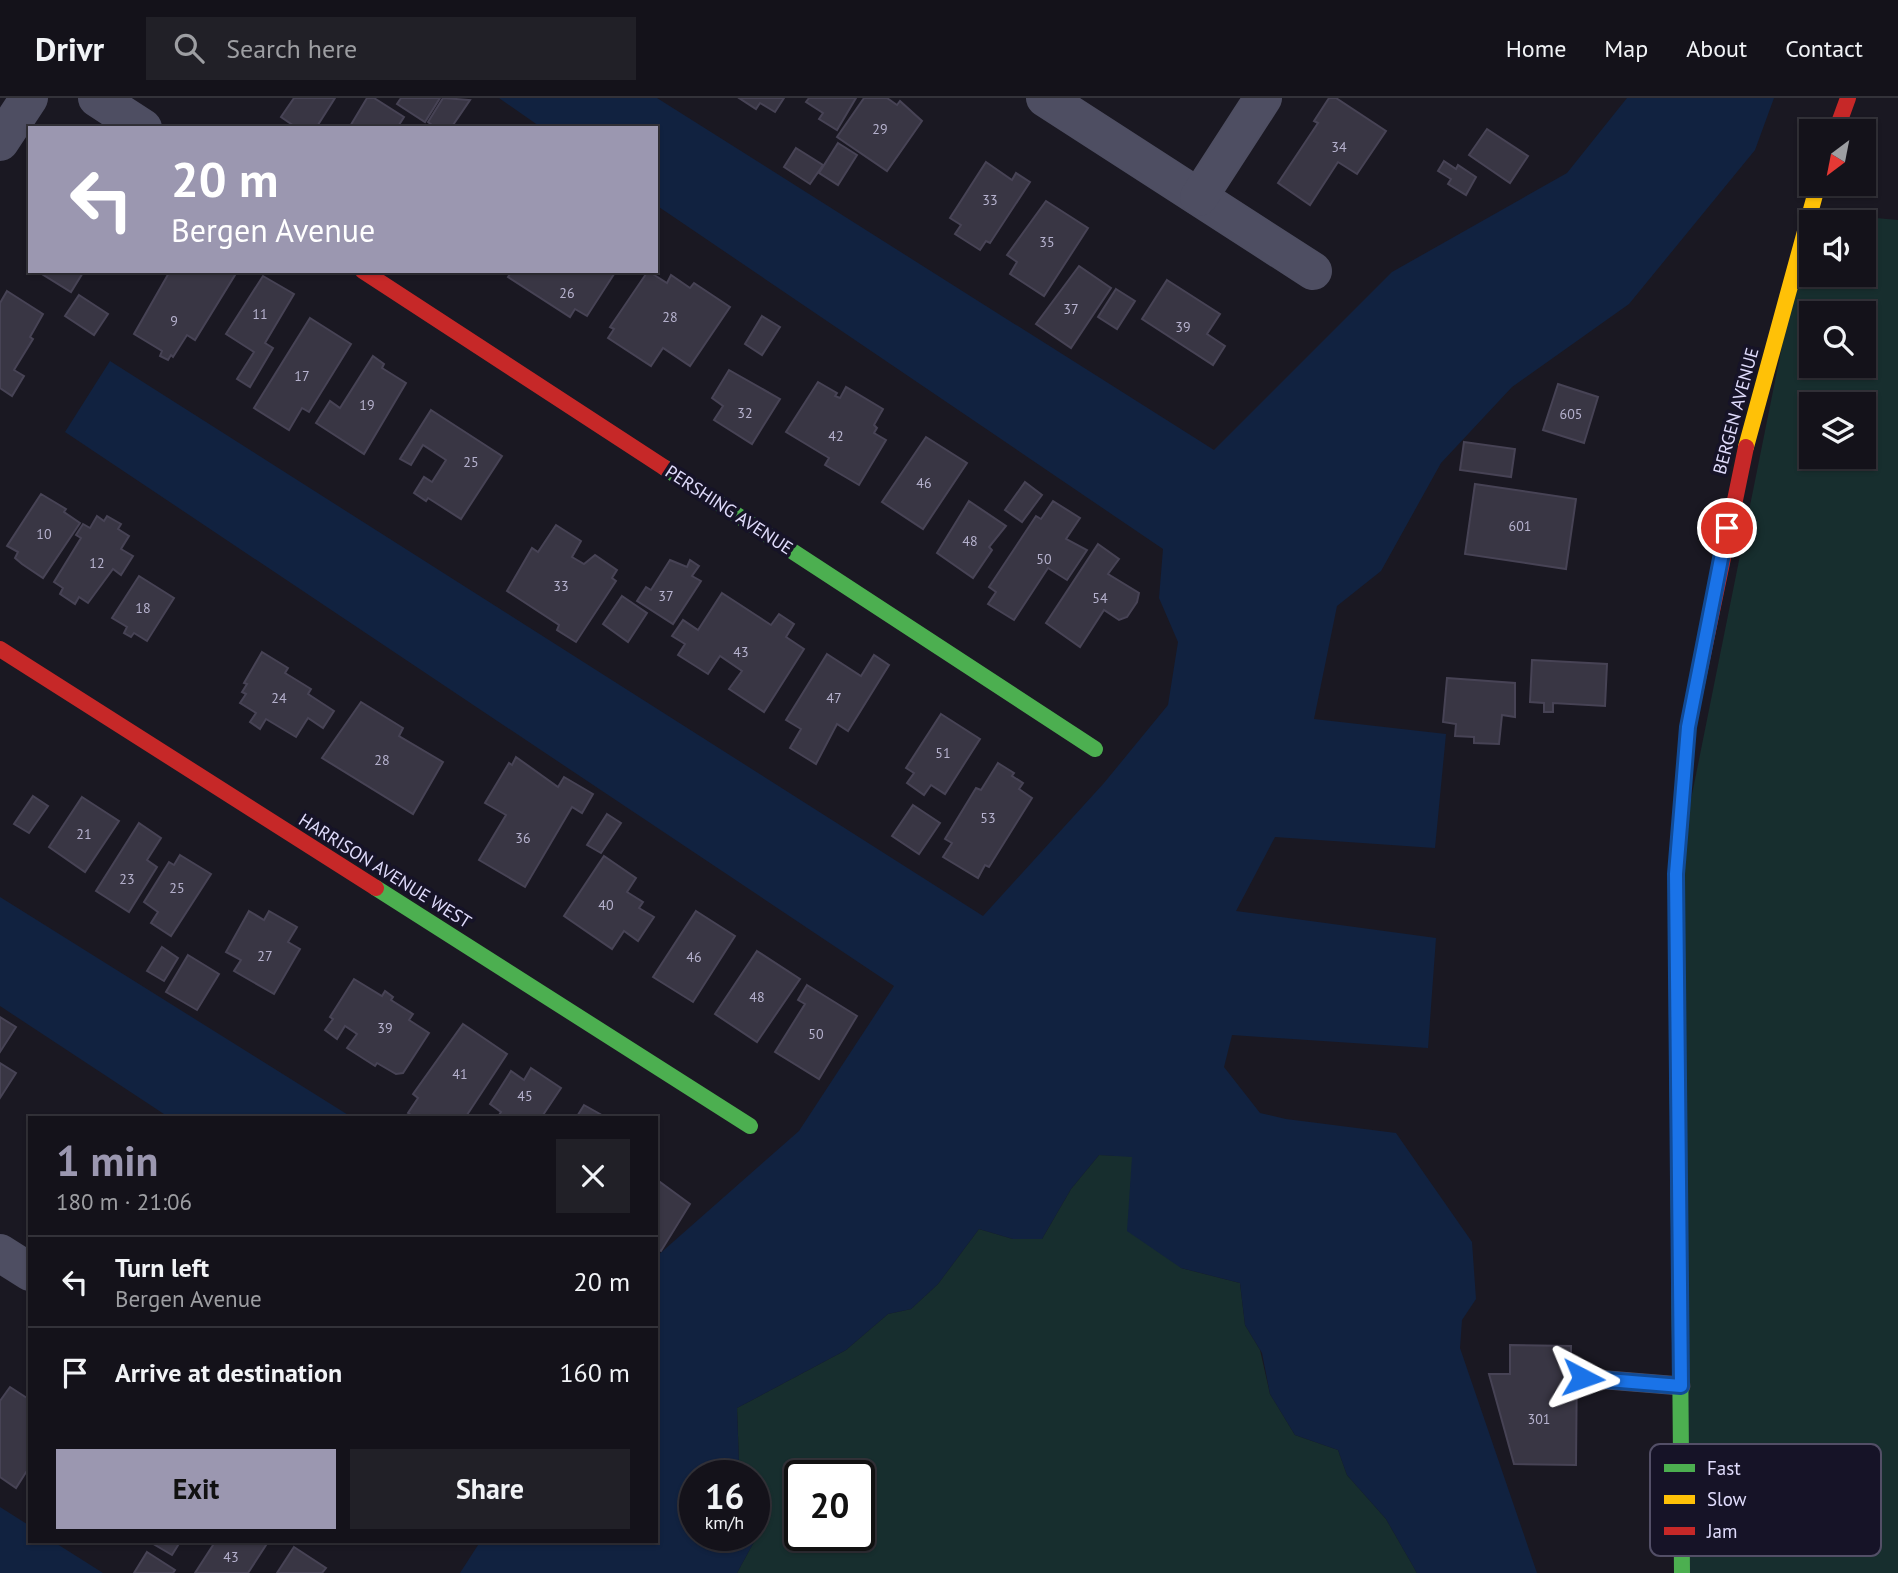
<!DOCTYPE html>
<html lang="en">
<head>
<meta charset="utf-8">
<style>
  :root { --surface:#14121a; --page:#212027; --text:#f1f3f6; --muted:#9d9ea2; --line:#333239; --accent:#9b97b0 }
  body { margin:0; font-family:"PT Sans",sans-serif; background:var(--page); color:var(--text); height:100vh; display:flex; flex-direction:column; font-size:26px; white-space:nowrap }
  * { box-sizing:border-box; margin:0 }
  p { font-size:23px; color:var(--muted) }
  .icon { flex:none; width:38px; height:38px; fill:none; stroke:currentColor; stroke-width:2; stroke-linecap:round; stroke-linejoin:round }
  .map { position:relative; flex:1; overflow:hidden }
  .drawer { position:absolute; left:28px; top:1018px; width:630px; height:427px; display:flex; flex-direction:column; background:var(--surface); border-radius:0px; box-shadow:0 2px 5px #0004,0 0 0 2px var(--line) }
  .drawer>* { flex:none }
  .top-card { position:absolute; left:28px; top:28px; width:630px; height:147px; border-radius:0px; box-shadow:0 2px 5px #0004,0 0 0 2px var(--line); background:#9b97b0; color:#fff; overflow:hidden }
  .needle { width:46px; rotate:212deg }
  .buttons { position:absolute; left:1799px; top:21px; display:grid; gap:14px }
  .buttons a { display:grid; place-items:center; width:77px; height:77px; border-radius:0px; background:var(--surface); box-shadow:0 2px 5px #0004,0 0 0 2px var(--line); font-size:35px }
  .speed { position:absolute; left:679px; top:1362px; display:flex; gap:14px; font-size:35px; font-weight:700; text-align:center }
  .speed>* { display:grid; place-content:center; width:91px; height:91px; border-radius:50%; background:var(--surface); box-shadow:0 2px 5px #0004,0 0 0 2px var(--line); line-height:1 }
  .speed small { font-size:18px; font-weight:400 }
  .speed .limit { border:4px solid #111; border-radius:10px; background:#fff; color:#111 }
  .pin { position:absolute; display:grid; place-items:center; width:60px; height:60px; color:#fff; margin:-30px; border:4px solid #fff; border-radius:50%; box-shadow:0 2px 7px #0007 }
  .me { position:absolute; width:77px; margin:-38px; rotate:94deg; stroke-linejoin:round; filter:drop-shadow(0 0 5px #0008) }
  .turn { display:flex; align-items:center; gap:24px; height:147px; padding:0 28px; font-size:32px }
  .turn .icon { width:91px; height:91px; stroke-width:2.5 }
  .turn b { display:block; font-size:49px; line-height:60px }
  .round { display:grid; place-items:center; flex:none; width:74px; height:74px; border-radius:0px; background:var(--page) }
  .overview { display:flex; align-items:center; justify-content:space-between; height:119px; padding:0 28px }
  h1 { font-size:42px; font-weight:800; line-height:52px; color:var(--accent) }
  .button { display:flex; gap:14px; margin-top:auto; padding:14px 28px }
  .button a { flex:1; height:80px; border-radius:0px; background:var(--accent); color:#111; font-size:28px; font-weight:800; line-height:80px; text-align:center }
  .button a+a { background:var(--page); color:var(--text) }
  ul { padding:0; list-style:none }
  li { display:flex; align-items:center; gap:21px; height:91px; padding:0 28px; border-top:2px solid var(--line) }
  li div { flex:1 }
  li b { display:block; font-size:26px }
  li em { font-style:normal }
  header { display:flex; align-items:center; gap:42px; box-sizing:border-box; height:98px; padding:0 35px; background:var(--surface); border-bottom:2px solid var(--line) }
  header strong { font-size:33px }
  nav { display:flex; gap:38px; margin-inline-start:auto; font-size:24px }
  .search { width:490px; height:63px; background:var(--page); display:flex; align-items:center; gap:18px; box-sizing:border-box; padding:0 24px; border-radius:0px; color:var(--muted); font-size:26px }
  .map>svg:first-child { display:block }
  .green { fill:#172e2e; fill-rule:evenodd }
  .water { fill:#112240 }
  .building { fill:#393644; stroke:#474355; stroke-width:2 }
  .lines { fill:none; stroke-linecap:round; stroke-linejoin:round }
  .lane { stroke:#4e4e62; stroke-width:19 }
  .street { stroke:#4e4e62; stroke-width:38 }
  .fast { stroke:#4caf50; stroke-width:16 }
  .slow { stroke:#ffc107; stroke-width:16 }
  .jam { stroke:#c62828; stroke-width:16 }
  .route-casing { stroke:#114b97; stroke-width:18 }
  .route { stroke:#1a73e8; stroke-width:12 }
  .labels { text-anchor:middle; stroke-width:7; stroke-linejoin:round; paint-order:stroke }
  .number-label { font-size:14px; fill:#b6b2ce }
  .street-label { font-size:18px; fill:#e0dcfc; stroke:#161327 }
  .key { fill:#161327; stroke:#534f67; stroke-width:2 }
  .key-label { font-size:19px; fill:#e0dcfc }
</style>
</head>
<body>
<header>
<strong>Drivr</strong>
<div class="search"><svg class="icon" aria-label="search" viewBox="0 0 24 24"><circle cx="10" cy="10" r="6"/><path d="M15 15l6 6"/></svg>Search here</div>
<nav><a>Home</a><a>Map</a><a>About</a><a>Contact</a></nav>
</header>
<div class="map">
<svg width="1898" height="1475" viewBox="0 0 1898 1475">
  <rect width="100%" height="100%" fill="#1a1822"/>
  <g class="green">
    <path d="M1809 114 1898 122V1475H1682L1676 776ZM1811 124H1864V177H1811ZM1811 215H1864V268H1811ZM1811 306H1864V359H1811Z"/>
    <path d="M1099 1057 1132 1058 1181 1170 1240 1185 1245 1227 1260 1252 1270 1296 1295 1337 1338 1352 1347 1377 1386 1421 1417 1475H737L769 1416 754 1391V1377H746L739 1365 737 1310 846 1252 888 1216 911 1211 938 1186 979 1131 1013 1141H1042L1071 1091ZM800 1377H859V1437H800Z"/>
  </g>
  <g class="water">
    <polygon points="499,0 657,0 1214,352 1392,174 1567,75 1627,0 1774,0 1755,52 1629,206 1512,289 1441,365 1381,473 1337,508 1314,621 1446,636 1435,750 1275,739 1236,813 1436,840 1428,950 1232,937 1224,969 1260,1015 1286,1021 1396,1035 1472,1144 1476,1201 1462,1222 1460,1250 1537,1475 1417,1475 1386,1421 1347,1377 1338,1352 1295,1337 1270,1296 1262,1255 1245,1227 1240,1185 1181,1170 1127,1133 1132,1059 1099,1057 1071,1091 1042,1141 1013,1141 979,1131 938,1186 911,1211 888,1216 846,1252 737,1310 739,1365 746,1377 695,1377 695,1437 754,1437 754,1391 769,1416 737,1475 460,1475 480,1444 656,1444 656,1159 799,1033 894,888 65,334 110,263 983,818 1104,685 1168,607 1178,544 1159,500 1163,451 656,107 656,30 542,30"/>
    <polygon points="0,799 353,1020 170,1020 0,908"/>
    <polygon points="0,1409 30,1428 30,1444 54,1444 103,1475 0,1475"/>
  </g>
  <g class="building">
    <polygon points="294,0 335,0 316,30 297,30 281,19"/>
    <polygon points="367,0 374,0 404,19 397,30 349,30"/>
    <polygon points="401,0 440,0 425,24 397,6"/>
    <polygon points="443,0 470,2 451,30 436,30 428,24"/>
    <polygon points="739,0 784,0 775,14 760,5 756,11"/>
    <polygon points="809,0 856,0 837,32 819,21 823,15 806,4"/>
    <polygon points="864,0 887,0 897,7 900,3 922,23 887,73 837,39"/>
    <polygon points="1329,0 1336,0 1386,33 1357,76 1338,64 1310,107 1278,85 1318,25 1314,23"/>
    <polygon points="1487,31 1528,58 1510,85 1469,57"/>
    <polygon points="838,45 857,57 838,87 819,75"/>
    <polygon points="796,50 823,67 810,86 784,69"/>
    <polygon points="1444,63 1456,71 1458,67 1476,79 1466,97 1448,86 1451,81 1438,73"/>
    <polygon points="986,64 1012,82 1016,75 1030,84 990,145 986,143 980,152 955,136 961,127 950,120"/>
    <polygon points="1046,103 1088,130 1044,198 1010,176 1017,164 1007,157"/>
    <polygon points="1079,168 1111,190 1071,250 1036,226"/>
    <polygon points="37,173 84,173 71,194"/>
    <polygon points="170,173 228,173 235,177 195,242 187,237 173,259 171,257 168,262 160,258 162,253 134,236"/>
    <polygon points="512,173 616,173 587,218 575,211 570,219 508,179"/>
    <polygon points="648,173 667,185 671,177 690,190 694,185 730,209 690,268 663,250 651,268 608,240 614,231 610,229"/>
    <polygon points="263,178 294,196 265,245 273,250 250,289 237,281 254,254 226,236"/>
    <polygon points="1167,182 1220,216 1207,236 1225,248 1213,267 1142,221"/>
    <polygon points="1116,191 1135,203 1117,231 1098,219"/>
    <polygon points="7,193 43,216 30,239 33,241 14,272 24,278 12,298 0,290 0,205"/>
    <polygon points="79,197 108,216 94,237 65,218"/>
    <polygon points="762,218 780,229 762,257 745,246"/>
    <polygon points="310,220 351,246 309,314 302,310 289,332 254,310"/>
    <polygon points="373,258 384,266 382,270 406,285 364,356 316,325 330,303 340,310"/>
    <polygon points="729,272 780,301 752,346 714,322 723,308 712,300"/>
    <polygon points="818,284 837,295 835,298 840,300 846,289 883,311 874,327 877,330 874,335 886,342 859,387 825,367 829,360 786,334"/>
    <polygon points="1558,286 1598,299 1584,345 1543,332"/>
    <polygon points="431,312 502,358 461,421 428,400 426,403 414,395 424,379 432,384 446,362 423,347 411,367 400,361"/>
    <polygon points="926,339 967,365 923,431 882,404"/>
    <polygon points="1464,344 1515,351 1511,379 1460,372"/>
    <polygon points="1025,384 1042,397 1022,424 1005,412"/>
    <polygon points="1475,386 1576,401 1566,471 1465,456"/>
    <polygon points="41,396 66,411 64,414 80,425 43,480 22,466 15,460 18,454 7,448"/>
    <polygon points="969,403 1006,428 989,449 992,452 973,480 937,455"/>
    <polygon points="1053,403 1080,420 1066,441 1087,452 1067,482 1048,470 1014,522 988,506 996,494 989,489 1036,418 1041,421"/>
    <polygon points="97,418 104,423 107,418 121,426 118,431 129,438 121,451 133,458 121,477 113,471 88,505 79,499 75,506 60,496 63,490 54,484 81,440 76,437 83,426 90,430"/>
    <polygon points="556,427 581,443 572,459 584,466 595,457 617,472 612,480 616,483 576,544 557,532 559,527 507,493 532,450 538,454"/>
    <polygon points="1098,446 1119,461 1108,476 1139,495 1137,504 1127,519 1119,522 1104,512 1080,549 1046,525"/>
    <polygon points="670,462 687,469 690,462 699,468 692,478 701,483 673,526 637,503 646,489 651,492"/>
    <polygon points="139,478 174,500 147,543 134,535 131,539 124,535 127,529 112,520"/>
    <polygon points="722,495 771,527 779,516 794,526 786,539 804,551 764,614 729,591 742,573 720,558 708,576 678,557 685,546 672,538 683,522 698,532"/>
    <polygon points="622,498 647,515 628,544 603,526"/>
    <polygon points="262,554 288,570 285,575 311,591 308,596 334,613 323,630 308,620 296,639 266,621 260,631 250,624 256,615 240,605 246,596 242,594 247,586 244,585"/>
    <polygon points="827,556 861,578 874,557 889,567 848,633 837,626 816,666 790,650 801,631 786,622"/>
    <polygon points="1532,562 1607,566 1605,608 1553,605 1553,614 1544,614 1544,605 1530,604"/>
    <polygon points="1447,580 1515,585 1515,619 1502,617 1499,646 1474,645 1474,639 1455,638 1456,626 1443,624"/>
    <polygon points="361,604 403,630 399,638 443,664 413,716 322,660"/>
    <polygon points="941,616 980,641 945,696 931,687 924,697 907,685 914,675 906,670"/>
    <polygon points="516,659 558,689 564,679 593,696 582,715 572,709 525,789 479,762 506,717 485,705 509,665 512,667"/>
    <polygon points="998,665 1014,675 1012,678 1023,685 1019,691 1032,700 989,769 985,767 978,780 943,759 952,745 945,741 976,690 981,692"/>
    <polygon points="33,698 48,708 29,735 14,726"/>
    <polygon points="82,699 119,723 85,774 49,749"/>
    <polygon points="913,707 940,725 919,756 892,738"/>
    <polygon points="607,716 621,725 601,755 587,747"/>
    <polygon points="139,725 161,740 147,762 157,769 129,814 96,793"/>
    <polygon points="180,757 211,776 171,838 151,825 158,814 144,804 169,764 174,767"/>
    <polygon points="604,758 636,780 627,794 643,804 639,810 654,819 638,843 624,833 612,851 564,818"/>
    <polygon points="249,813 264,822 269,813 297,829 288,844 300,851 274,896 234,873 241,862 226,854"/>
    <polygon points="696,813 735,838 693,904 653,879"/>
    <polygon points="162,849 178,860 164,883 147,873"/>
    <polygon points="757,853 800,881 757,944 715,916"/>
    <polygon points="188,857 219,876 197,912 166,894"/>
    <polygon points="354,881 382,898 385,893 393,899 391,902 413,916 409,922 429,935 403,975 396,976 377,965 375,968 347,950 357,936 345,928 337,941 325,932 333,921 330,919"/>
    <polygon points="807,887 857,918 819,981 775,954 805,906 798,902"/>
    <polygon points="0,919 16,929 0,954"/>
    <polygon points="463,926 507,956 465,1020 444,1017 442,1020 416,1020 408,1015 418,1000 413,996"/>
    <polygon points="0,965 16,975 0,1000"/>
    <polygon points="531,970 561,990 541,1020 497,1020 501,1014 490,1006 511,973 524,982"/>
    <polygon points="584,1007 607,1020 576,1020"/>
    <polygon points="656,1081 690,1106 661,1153 656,1150"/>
    <polygon points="1510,1247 1571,1248 1571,1259 1577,1259 1576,1367 1514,1366 1489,1276 1510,1276"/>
    <polygon points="10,1289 30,1302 30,1368 16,1390 0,1379 0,1303"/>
    <polygon points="150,1444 180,1444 172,1457"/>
    <polygon points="215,1444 268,1444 248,1475 195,1475"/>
    <polygon points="294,1449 326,1470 322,1475 277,1475"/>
    <polygon points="147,1454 175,1472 173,1475 134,1475"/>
  </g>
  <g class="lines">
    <polyline class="lane" points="1583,1280 1681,1288"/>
    <g class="street">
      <polyline points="97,0 143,30"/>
      <polyline points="1045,0 1313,173"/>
      <polyline points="0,44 29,0"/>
      <polyline points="1199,99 1263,0"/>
      <polyline points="0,1155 30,1174"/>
    </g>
    <g class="fast">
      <polyline points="665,370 1095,651"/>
      <polyline points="376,790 750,1028"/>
      <polyline points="1677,902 1682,1475"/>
    </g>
    <polyline class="slow" points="1746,349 1818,86"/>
    <g class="jam">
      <polyline points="1836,33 1848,0"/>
      <polyline points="363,173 665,370"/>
      <polyline points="0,551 376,790"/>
      <polyline points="1677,902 1676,776 1688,629 1746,349"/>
    </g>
  </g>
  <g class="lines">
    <g class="route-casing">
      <polyline id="route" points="1583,1280 1681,1288 1676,776 1688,629 1727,430"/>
    </g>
    <use href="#route" class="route"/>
  </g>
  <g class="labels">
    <g class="number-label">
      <text x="880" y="36">29</text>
      <text x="1339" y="54">34</text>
      <text x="990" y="107">33</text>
      <text x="1047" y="149">35</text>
      <text x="567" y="200">26</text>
      <text x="1071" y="216">37</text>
      <text x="260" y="221">11</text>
      <text x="670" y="224">28</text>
      <text x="174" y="228">9</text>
      <text x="1183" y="234">39</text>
      <text x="302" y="283">17</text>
      <text x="367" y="312">19</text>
      <text x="745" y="320">32</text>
      <text x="1571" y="321">605</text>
      <text x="836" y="343">42</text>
      <text x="471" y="369">25</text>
      <text x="924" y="390">46</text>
      <text x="1520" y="433">601</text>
      <text x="44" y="441">10</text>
      <text x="970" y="448">48</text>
      <text x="1044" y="466">50</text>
      <text x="97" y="470">12</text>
      <text x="561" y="493">33</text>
      <text x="666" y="503">37</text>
      <text x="1100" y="505">54</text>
      <text x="143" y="515">18</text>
      <text x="741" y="559">43</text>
      <text x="279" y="605">24</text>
      <text x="834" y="605">47</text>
      <text x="943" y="660">51</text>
      <text x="382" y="667">28</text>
      <text x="988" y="725">53</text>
      <text x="84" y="741">21</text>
      <text x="523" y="745">36</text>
      <text x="127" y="786">23</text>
      <text x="177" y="795">25</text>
      <text x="606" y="812">40</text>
      <text x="265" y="863">27</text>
      <text x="694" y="864">46</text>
      <text x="757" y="904">48</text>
      <text x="385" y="935">39</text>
      <text x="816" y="941">50</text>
      <text x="460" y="981">41</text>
      <text x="525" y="1003">45</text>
      <text x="1539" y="1326">301</text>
      <text x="231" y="1464">43</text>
    </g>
    <g class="street-label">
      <text transform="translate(1736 313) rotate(-75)" y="6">BERGEN AVENUE</text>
      <text transform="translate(729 412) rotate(33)" y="6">PERSHING AVENUE</text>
      <text transform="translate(385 773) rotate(32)" y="6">HARRISON AVENUE WEST</text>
    </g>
  </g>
  <rect x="1650" y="1346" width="231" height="112" rx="10" class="key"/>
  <rect x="1664" y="1366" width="31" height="8" fill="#4caf50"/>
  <rect x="1664" y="1397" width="31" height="9" fill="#ffc107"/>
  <rect x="1664" y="1429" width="31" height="8" fill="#c62828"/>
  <g class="key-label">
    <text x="1707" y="1377">Fast</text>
    <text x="1707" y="1408">Slow</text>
    <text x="1707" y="1440">Jam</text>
  </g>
</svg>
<div class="buttons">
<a><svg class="needle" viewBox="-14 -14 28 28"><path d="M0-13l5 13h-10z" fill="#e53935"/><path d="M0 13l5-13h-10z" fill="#9d9ea2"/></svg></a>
<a><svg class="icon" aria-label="sound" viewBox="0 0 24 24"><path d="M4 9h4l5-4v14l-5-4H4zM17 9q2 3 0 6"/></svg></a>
<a><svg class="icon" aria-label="search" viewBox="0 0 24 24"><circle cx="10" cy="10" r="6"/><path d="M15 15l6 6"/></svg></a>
<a><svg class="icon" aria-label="layers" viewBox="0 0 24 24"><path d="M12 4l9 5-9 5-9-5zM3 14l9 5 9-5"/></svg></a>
</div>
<div class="speed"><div>16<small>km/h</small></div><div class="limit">20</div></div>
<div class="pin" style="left:1727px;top:430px;background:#d93025"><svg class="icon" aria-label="arrive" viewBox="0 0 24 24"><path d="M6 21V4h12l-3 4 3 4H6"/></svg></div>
<svg class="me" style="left:1583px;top:1280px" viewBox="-20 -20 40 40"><path d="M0-17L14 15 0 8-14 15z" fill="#1a73e8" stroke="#fff" stroke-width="4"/></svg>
<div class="top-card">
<div class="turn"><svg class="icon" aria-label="left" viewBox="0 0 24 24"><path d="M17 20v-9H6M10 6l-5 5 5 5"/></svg><div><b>20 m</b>Bergen Avenue</div></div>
</div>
<section class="drawer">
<div class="overview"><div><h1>1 min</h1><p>180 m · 21:06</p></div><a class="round"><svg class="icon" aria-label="close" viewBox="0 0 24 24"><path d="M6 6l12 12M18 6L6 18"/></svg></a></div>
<ul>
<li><svg class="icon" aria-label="left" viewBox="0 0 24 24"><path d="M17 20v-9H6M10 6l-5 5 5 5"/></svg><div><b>Turn left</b><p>Bergen Avenue</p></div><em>20 m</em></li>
<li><svg class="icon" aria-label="arrive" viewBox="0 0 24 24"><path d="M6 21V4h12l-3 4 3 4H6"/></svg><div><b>Arrive at destination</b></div><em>160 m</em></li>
</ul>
<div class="button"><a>Exit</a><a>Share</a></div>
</section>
</div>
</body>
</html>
